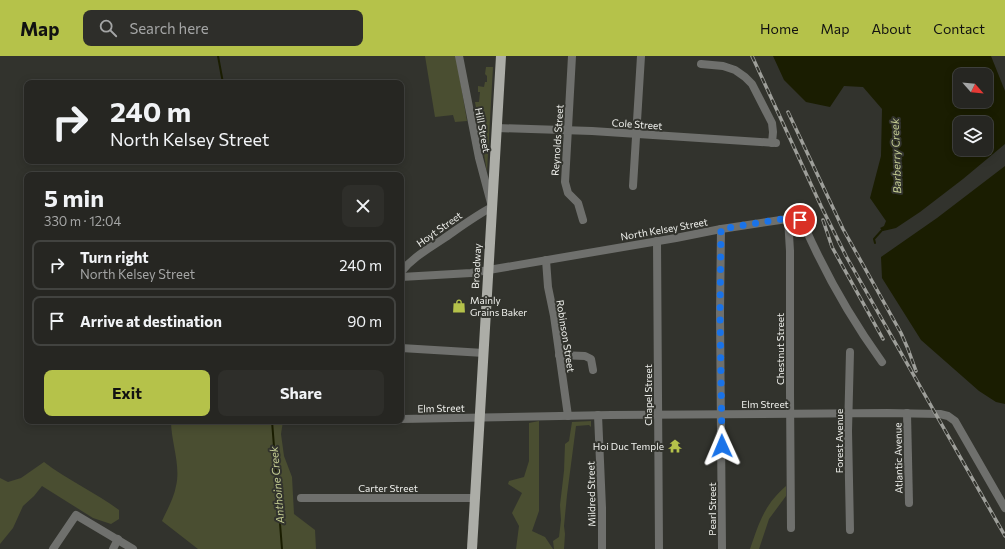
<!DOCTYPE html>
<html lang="en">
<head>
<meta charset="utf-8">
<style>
  :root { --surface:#262622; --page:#2e2e2a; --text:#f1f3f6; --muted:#a4a5a5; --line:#424340; --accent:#b5c24a }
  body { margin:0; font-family:Commissioner,sans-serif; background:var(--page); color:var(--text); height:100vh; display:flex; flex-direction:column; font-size:15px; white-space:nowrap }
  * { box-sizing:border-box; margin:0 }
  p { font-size:13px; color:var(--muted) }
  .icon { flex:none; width:22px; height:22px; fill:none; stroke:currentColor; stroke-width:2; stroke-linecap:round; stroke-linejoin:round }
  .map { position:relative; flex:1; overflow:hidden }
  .drawer { position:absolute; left:24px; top:116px; width:380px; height:252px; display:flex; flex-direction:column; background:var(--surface); border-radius:8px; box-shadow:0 2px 10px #0003,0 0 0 1px var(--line) }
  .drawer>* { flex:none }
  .top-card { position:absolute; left:24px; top:24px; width:380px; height:84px; border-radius:8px; box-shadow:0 2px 10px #0003,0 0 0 1px var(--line); background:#262622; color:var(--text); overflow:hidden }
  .needle { width:26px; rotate:117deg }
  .buttons { position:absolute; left:953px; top:12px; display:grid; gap:8px }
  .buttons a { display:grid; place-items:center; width:40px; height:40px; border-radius:8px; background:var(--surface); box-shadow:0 2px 10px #0003,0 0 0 1px var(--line); font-size:20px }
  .pin { position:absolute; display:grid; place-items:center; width:34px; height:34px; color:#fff; margin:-17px; border:2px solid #fff; border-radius:50%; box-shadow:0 1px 4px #0007 }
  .me { position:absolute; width:44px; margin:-22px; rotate:359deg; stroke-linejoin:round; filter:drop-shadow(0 0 3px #0008) }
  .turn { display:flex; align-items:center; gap:14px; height:84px; padding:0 20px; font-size:18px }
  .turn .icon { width:52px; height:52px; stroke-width:2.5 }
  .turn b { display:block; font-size:28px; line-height:34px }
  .round { display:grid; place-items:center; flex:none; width:42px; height:42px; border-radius:8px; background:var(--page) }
  .overview { display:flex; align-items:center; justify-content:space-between; height:68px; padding:0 20px }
  h1 { font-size:24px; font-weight:700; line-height:30px }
  .cta { display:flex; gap:8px; margin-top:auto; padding:8px 20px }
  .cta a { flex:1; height:46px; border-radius:8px; background:var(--accent); color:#111; font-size:16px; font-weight:700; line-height:46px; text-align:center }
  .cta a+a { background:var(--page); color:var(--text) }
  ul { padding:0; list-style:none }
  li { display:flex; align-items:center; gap:12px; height:50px; margin:0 8px 6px; padding:0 12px; border:2px solid var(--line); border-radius:8px }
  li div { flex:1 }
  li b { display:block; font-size:15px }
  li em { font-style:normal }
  header { display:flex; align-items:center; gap:24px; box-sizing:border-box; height:56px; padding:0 20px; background:var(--accent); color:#111 }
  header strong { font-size:19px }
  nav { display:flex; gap:22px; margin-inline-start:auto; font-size:14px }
  .search { width:280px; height:36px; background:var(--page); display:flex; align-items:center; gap:10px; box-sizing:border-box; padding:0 14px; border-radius:8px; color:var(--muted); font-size:15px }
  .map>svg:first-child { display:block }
  .green { fill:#4a4e31 }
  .water { fill:#1a1d01; fill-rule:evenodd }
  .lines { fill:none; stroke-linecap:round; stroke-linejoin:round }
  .stream { stroke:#1a1d01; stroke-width:2 }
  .minor { stroke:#6f706d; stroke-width:8 }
  .major { stroke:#acada7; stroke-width:10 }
  .rail-casing { stroke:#9e9f9a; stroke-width:3.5 }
  .rail { stroke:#32332d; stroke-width:2; stroke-dasharray:6; stroke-linecap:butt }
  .route { stroke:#1a73e8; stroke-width:7; stroke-dasharray:0 12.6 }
  .labels { text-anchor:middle; stroke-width:4; stroke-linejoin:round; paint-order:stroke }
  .street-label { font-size:10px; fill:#eff0ec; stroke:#32332d }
  .poi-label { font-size:10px; fill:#eff0ec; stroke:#32332d; text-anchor:start }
  .water-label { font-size:11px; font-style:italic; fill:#c5ce93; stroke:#32332d }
</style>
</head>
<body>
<header>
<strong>Map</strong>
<div class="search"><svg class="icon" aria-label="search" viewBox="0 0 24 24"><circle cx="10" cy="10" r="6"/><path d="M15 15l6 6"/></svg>Search here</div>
<nav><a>Home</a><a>Map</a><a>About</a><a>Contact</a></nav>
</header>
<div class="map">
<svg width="1005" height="493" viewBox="0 0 1005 493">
  <rect width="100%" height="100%" fill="#32332d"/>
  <g class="green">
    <polygon points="425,0 456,0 467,65 455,66 453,59 435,61"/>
    <polygon points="486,11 493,11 487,116 475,46 479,46 480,36 478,36 478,30 484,31 485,26 487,26 487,20 485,18"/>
    <path d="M171 365H283L281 378 284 400 292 421 294 458 315 474 316 493H198L162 465C167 454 174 442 176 430 181 409 171 386 171 365Z"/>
    <polygon points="539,365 539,455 532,475 545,481 553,493 516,493 519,470 512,457 522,437 508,428 509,425 524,421 529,405 529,367"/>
    <polygon points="591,365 591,371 589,369 576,370 567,439 564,470 565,478 564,493 554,493 553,485 559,481 561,464 560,449 564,415 565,388 569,385 572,366"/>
    <path d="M44 406C67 424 95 436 119 454V463L111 468 93 462 42 430 34 440 23 450 13 472 0 488V422L8 426 21 422Z"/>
    <path d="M786 430V440L769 463 759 493H750C759 467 764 449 786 430Z"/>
  </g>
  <g class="water">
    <path d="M773 0H991L1005 35V88L963 123 920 156 896 172 883 175 880 172 884 170 886 165 870 142 881 100 882 53 863 31 844 30 830 51 806 46 784 24ZM960 19H986V45H960ZM960 67H986V93H960Z"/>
    <polygon points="1005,110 1005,348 996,346 979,335 921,284 882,222 881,201 937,162"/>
  </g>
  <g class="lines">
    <g class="stream">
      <polyline points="218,0 223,27"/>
      <polyline points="875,187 874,183 883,173"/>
      <polyline points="272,365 282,493"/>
    </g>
    <g class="minor">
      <polyline points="572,0 565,126 568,137 578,147 583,164"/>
      <polyline points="701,8 723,10 735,14 745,21 752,28 772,67 773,76 772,87"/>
      <polyline points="497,72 592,75 776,87"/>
      <polyline points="633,130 641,0"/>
      <polyline points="788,162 790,195 790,336 791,472"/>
      <polyline points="721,173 720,257 722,493"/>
      <polyline points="657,185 659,493"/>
      <polyline points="546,204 548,231 554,260 568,360"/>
      <path d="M401 216C412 202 428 193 443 183 459 172 475 160 492 151L479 102 459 0"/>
      <path d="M401 221 471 217 676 182 721 173 794 162 800 164 804 169C825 217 851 263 882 306"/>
      <polyline points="401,292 484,297"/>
      <polyline points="850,296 848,375 850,474"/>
      <polyline points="559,299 585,300 591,303 593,314"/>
      <polyline points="907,357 909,447"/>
      <polyline points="598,359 602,452 602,493"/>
      <polyline points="401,363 611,359 887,357 940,358 948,360 955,365 1005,452"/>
      <polyline points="301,442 475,442"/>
      <polyline points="53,493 76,459 133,493"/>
      <polyline points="113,493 118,483"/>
    </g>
    <polyline class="major" points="472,493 501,0"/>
    <g class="rail-casing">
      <g id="rail">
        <polyline points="752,0 821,150 846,200 1005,480"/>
        <polyline points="788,56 843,173 901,277 908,293 916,315"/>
        <polyline points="823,164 832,191 883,283"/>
      </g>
    </g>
    <use href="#rail" class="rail"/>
  </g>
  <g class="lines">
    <polyline class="route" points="722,390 720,257 721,173 788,162 794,162 800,164"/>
  </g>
  <defs>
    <g id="shop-bare" transform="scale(1.08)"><path d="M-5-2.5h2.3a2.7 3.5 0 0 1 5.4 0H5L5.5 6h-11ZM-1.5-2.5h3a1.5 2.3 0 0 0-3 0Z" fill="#b5c24a" stroke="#32332d" stroke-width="2.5" paint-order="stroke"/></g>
    <g id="temple-bare" transform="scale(1.08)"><path d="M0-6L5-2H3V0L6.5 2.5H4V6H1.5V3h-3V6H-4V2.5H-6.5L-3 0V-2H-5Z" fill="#b5c24a" stroke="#32332d" stroke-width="2.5" paint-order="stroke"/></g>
  </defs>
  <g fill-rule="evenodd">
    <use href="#shop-bare" x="459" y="250"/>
    <use href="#temple-bare" x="675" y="390"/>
  </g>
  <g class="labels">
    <g class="street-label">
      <text transform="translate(637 68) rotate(4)" y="4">Cole Street</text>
      <text transform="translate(483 74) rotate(79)" y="4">Hill Street</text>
      <text transform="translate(557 84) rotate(-86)" y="4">Reynolds Street</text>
      <text transform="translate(439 173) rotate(-35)" y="4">Hoyt Street</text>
      <text transform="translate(664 173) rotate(-10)" y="4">North Kelsey Street</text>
      <text transform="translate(476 210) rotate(-87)" y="4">Broadway</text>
      <text transform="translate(566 280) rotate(81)" y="4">Robinson Street</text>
      <text transform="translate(780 293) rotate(-90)" y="4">Chestnut Street</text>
      <text transform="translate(648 339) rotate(-90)" y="4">Chapel Street</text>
      <text x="765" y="352">Elm Street</text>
      <text transform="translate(441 352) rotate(-1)" y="4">Elm Street</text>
      <text transform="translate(839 385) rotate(-90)" y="4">Forest Avenue</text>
      <text transform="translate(898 402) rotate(-91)" y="4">Atlantic Avenue</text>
      <text x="388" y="436">Carter Street</text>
      <text transform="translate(591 438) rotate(-91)" y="4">Mildred Street</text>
      <text transform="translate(712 453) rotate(-90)" y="4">Pearl Street</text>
    </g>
    <g class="poi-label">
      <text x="470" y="248">Mainly<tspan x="470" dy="12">Grains Baker</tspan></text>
      <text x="664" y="394" text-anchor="end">Hoi Duc Temple</text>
    </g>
    <g class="water-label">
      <text transform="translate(896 100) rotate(-92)" y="4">Barberry Creek</text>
      <text transform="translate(277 429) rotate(-95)" y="4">Anthoine Creek</text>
    </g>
  </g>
</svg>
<div class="buttons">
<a><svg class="needle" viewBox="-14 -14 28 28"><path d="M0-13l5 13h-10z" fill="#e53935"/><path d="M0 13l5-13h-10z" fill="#a4a5a5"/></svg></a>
<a><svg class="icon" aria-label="layers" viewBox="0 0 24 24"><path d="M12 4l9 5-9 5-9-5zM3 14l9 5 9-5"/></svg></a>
</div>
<div class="pin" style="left:800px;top:164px;background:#d93025"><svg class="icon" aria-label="arrive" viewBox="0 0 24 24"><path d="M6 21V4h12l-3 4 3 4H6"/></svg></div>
<svg class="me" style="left:722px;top:390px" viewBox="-20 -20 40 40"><path d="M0-17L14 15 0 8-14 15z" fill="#1a73e8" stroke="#fff" stroke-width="4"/></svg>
<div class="top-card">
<div class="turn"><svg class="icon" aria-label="right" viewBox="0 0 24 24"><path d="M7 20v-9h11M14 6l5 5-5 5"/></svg><div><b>240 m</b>North Kelsey Street</div></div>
</div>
<section class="drawer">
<div class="overview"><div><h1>5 min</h1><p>330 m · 12:04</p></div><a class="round"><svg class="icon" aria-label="close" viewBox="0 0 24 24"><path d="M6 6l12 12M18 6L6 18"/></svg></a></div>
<ul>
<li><svg class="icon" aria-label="right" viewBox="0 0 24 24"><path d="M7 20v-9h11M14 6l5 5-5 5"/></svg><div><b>Turn right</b><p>North Kelsey Street</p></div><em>240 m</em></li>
<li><svg class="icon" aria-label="arrive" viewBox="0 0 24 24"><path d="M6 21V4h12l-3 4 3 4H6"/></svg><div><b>Arrive at destination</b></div><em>90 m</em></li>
</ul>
<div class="cta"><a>Exit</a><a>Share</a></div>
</section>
</div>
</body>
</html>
